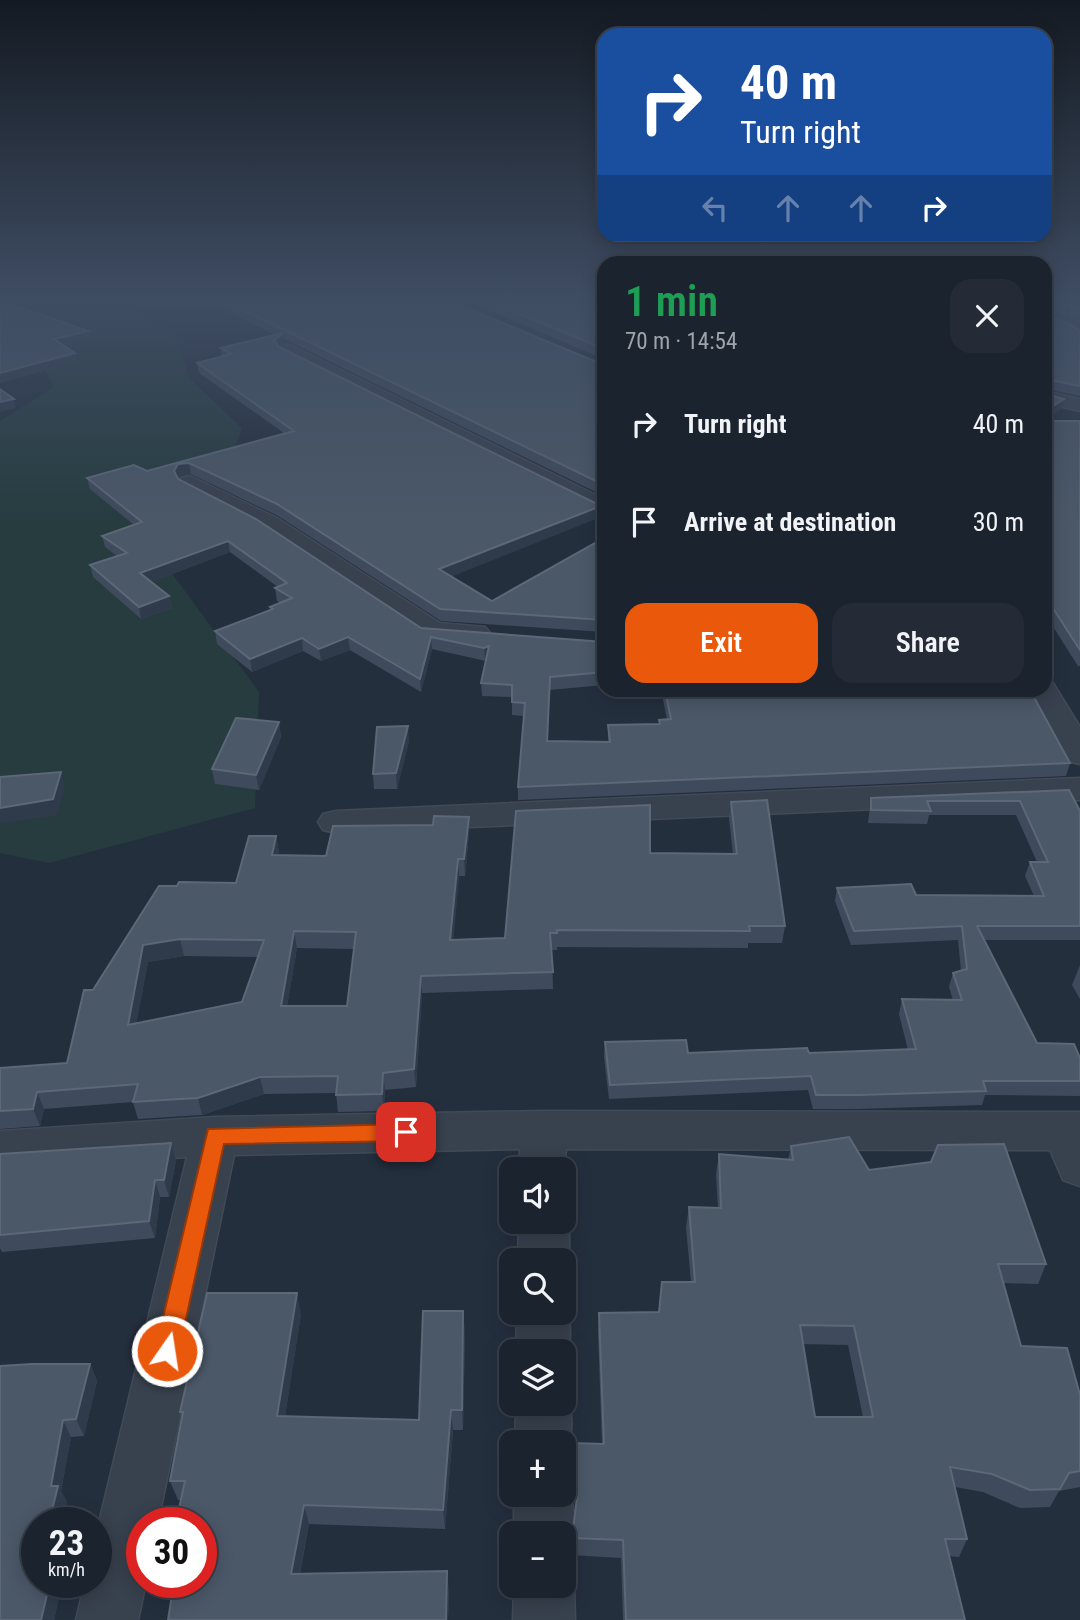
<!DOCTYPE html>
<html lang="en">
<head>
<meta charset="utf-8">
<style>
  :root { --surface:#1b232e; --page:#242b36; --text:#f1f3f6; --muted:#a0a4aa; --line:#39404a; --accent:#ea580c }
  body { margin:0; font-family:"Roboto Condensed",sans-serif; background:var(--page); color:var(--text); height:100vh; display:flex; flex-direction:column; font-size:26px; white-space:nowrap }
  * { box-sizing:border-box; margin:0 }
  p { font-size:23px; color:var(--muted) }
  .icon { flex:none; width:38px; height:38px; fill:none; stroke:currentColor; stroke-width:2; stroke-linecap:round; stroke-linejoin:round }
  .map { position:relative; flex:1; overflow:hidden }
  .details { position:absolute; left:597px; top:256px; width:455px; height:441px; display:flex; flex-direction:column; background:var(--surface); border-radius:21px; box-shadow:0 4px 18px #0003,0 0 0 2px var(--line) }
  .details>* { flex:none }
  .top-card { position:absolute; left:597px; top:28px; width:455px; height:214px; border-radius:21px; box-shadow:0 4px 18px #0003,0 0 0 2px var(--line); background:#1a4fa0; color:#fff; overflow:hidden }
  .tools { position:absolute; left:499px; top:1157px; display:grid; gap:14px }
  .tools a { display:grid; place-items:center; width:77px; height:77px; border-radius:14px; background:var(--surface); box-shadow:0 4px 18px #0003,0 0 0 2px var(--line); font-size:35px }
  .speed { position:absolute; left:21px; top:1507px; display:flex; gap:14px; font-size:35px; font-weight:700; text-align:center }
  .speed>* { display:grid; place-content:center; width:91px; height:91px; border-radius:50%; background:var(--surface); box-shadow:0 4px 18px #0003,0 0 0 2px var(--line); line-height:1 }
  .speed small { font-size:18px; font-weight:400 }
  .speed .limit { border:10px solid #d22; background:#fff; color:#111 }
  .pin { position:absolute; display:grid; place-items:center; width:60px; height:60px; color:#fff; margin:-30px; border-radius:14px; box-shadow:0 4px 10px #0006 }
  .me { position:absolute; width:77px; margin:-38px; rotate:13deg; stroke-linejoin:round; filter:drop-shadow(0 0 5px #0008) }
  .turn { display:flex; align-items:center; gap:24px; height:147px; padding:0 28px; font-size:32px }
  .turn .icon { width:91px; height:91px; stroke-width:2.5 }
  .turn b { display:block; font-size:49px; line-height:60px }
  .lanes { display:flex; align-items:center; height:66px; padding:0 28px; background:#0003; justify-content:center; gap:35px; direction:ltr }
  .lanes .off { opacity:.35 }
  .round { display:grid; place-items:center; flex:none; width:74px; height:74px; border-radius:21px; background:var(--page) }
  .head { display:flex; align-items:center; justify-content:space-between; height:119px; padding:0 28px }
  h1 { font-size:42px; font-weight:600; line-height:52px; color:#1e9e55 }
  .primary-button { display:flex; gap:14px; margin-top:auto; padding:14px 28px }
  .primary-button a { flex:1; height:80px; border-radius:21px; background:var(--accent); color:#fff; font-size:28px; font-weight:600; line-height:80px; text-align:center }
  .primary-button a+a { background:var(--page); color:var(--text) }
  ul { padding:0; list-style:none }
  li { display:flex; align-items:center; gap:21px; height:98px; padding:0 28px }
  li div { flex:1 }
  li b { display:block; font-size:26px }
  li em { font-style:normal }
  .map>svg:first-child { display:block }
  .green { fill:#263c3f }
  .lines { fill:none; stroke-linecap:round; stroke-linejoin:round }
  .minor-casing { stroke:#414a57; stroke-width:3 }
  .minor { fill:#38414e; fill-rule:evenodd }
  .wall { fill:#3f4b5c; fill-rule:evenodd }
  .shaded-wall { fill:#2f3b4b }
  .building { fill:#4b5868; stroke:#5c6777; stroke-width:2; fill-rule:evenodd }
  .route { fill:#ea580c; stroke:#983908; stroke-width:2 }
</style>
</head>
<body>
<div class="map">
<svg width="1080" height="1620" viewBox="0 0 1080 1620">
  <rect width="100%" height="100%" fill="#242f3e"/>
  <polygon class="green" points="0,298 113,298 175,335 189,378 242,428 227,472 134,556 171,572 259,692 255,808 49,863 0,853 0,421 54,387 26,333 0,336"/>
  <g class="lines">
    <g class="minor-casing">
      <g id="minor">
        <polygon points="1045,312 1080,322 1080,339 1067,330 1045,324"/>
        <polygon points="288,344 604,499 604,516 281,354 278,350"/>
        <polygon points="1045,391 1080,399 1080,411 1045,403"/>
        <polygon points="190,476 277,518 440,623 485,627 490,633 485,639 475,642 423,638 259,528 181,488 178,483 181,478"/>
        <polygon points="1045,681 1053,683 1080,727 1080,764 1068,761 1027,690 1045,690"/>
        <polygon points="1080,778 1080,800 336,833 323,830 318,822 323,814 336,811"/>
        <polygon points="543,1111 1080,1112 1080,1186 1063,1180 1050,1150 566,1149 564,1175 564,1169 519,1169 520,1149 234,1155 158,1522 142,1522 142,1582 146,1582 138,1620 76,1620 85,1582 96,1582 96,1535 187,1157 0,1169 0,1131 215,1117"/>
        <path d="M564 1214C571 1229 571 1255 564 1270V1260H518L519 1222H564Z"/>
        <path d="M564 1300C572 1320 572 1345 564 1365V1351H516L517 1312H564Z"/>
        <path d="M564 1387C574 1412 574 1436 564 1460V1442H515L516 1404H564Z"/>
        <path d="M564 1474C574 1499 580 1531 564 1555V1533H514V1494H564Z"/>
        <polygon points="564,1564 574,1586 575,1620 513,1620 514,1586 564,1586"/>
      </g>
    </g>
    <use href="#minor" class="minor"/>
  </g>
  <g class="wall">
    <polygon points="160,298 443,298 604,365 604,496 284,339 285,343 279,347 601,506 600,517 452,576 492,601 604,538 604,632 441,621 278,516 191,474 180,475 178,479 421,628 604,642 604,685 549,690 548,741 608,742 608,725 659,724 659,720 667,719 661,690 1030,690 1070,763 1066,776 518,800 518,787 524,716 512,715 512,697 482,696 481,683 486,661 432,649 421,692 350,650 321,661 303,651 252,672 217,644 215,631 271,610 270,607 281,603 277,601 275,588 278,587 230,552 151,582 169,596 172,608 141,619 93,577 90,565 117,556 105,547 102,536 134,525 90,489 87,478 147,471 284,433 199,373 197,363 222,356 221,348 276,335 201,298 175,305"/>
    <polygon points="460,298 604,298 604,359"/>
    <polygon points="1045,298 1080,298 1080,319 1046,311 1047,317 1080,331 1080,396 1046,389 1046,394 1061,409 1045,420"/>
    <polygon points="1045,421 1080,421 1080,666 1078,666 1045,614"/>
    <polygon points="279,722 281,737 259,790 215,784 212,769"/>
    <polygon points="409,741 397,789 374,789 373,774"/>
    <polygon points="1069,790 1080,811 1080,940 984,940 1037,1043 1080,1058 1080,1096 985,1095 982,1105 857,1109 813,1109 808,1090 609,1099 604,1057 605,1042 688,1053 809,1053 908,1050 899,1014 902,999 953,1000 949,987 953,973 961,971 958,940 851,945 835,901 837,888 916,895 1034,896 1025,876 1030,862 1037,862 1016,815 929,815 927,824 868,823 871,798"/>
    <path d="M731 802 785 926 782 943H748V948L557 947V950H552L553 989 422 993 416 1087 385 1090 384 1111 338 1112 336 1093 264 1094 202 1115 185 1116 138 1119 133 1102 44 1109 40 1126 0 1129V1068L67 1063 93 990 177 886 236 883 276 836 279 853 278 855 326 856 433 825 469 817V833L465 876H459L453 940 505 938 650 853 733 854 729 818ZM297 948 354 949 347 1006H287ZM184 956 259 957 242 1002 136 1024 148 962Z"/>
    <polygon points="1080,965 1080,999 1072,985"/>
    <polygon points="171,1143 176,1160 169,1197 160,1197 155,1238 2,1252 0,1248 0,1154"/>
    <path d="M791 1146 869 1170 1046 1264 1038 1284 1003 1283 1021 1346 1080 1395V1487L1059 1491 1050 1507 1020 1508 983 1492 955 1487 967 1539 959 1557 949 1556 965 1620H623L621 1558 571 1555 572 1538 576 1508 572 1462V1443L602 1444 598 1332 599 1313 659 1312 691 1282 686 1227 689 1207 718 1208 716 1174 719 1154 788 1160ZM803 1344 848 1345 863 1417H815Z"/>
    <polygon points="301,1314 285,1416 419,1420 465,1331 463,1430 453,1430 445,1529 309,1524 300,1574 449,1589 448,1620 168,1620 174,1586 172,1582 201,1582 181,1500 178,1500 170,1481 182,1417 180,1412"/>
    <polygon points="32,1364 90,1364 97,1381 84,1436 71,1437 61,1491 67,1502 62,1522 37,1522 37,1582 50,1582 59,1597 54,1620 0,1620 0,1366"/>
  </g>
  <g class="shaded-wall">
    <polygon points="174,298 201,298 175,305"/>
    <polygon points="88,331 89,339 56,348 54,339"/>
    <polygon points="283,333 285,343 275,349 274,340"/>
    <polygon points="75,353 77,362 0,383 0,373"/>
    <polygon points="14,399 16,408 0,412 0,402"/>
    <polygon points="1064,399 1061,409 1045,420 1045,411"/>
    <polygon points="189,463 191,474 180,475 176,482 174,471 178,464"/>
    <polygon points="601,506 600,517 440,581 439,569"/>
    <polygon points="228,541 230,552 143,585 140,573"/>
    <polygon points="169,596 172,608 141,619 139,607"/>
    <polygon points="348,637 350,650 321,661 319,649"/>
    <polygon points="431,637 432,649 421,692 420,679"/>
    <polygon points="302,638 303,651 252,672 250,659"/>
    <polygon points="489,646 489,659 485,661 484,648"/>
    <polygon points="279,722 281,737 259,790 256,775"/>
    <polygon points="408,726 409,741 397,789 396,773"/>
    <polygon points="61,772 65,787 57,815 0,824 0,808"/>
    <polygon points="469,817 469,833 465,876 464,859"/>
    <polygon points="276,836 279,853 275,872 272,855"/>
    <polygon points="458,859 459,876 452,957 450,940"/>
    <polygon points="294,931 297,948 284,1024 281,1006"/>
    <polygon points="180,939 184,956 148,962 133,1042 128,1025 143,945"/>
    <polygon points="421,976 422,993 416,1087 414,1069"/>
    <polygon points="383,1073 385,1090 384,1111 382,1094"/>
    <polygon points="260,1077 264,1094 202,1115 198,1098"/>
    <polygon points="37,1092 44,1109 40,1126 33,1109"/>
    <polygon points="171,1143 176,1160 169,1197 164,1180"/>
    <polygon points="155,1180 160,1197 155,1238 149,1221"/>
    <polygon points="297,1293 301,1314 282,1436 277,1416"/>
    <polygon points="463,1311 465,1331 463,1430 462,1410"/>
    <polygon points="90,1364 97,1381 84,1436 76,1419"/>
    <polygon points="451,1410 453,1430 445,1529 443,1510"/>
    <polygon points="63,1420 71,1437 61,1491 67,1502 62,1522 49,1522 51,1486"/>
    <polygon points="304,1505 309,1524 296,1592 291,1574"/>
    <polygon points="447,1571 449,1589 448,1620 446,1620"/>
    <polygon points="50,1582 59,1597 54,1620 41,1620"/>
  </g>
  <g class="building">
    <polygon points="218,298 443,298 604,365 604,485"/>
    <polygon points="481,298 604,298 604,349"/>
    <polygon points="1045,298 1080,298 1080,309 1046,301 1047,317 1068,323 1080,331 1080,386 1046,379 1046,394 1064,399 1045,411"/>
    <polygon points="11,304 88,331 54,339 75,353 0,373 0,307"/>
    <polygon points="283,333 274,340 279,347 601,506 439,569 492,601 604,538 604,620 440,609 277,504 189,463 178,464 174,471 178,479 256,519 421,628 604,642 604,672 550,677 547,741 610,742 608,725 660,724 659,720 671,719 665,690 1030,690 1070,763 518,787 525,703 512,702 512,685 481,683 489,646 484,648 431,637 420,679 348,637 319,649 302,638 250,659 215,631 273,609 270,607 292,598 275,588 287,583 228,541 140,573 169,596 139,607 90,565 127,553 102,536 142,522 87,478 134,465 147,471 294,431 197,363 231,354 221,348"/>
    <polygon points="0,389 14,399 0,402"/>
    <polygon points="1045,421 1080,421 1080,650 1045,596"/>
    <polygon points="236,718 279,722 256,775 212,769"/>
    <polygon points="408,726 396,773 373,774 377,727"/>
    <polygon points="61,772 53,799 0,808 0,777"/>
    <polygon points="1069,790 1080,811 1080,926 977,926 1037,1043 1074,1044 1080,1058 1080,1081 983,1081 986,1091 860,1095 816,1095 811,1076 610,1085 605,1042 686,1040 688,1053 807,1048 809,1053 916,1049 902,999 962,1000 953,973 967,969 962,926 854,931 837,888 911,884 916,895 1044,896 1030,862 1048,862 1020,801 927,801 931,811 871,810 871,798"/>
    <path d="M767 800 785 926H749L750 931 557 930V933H550L553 972 421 976 414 1069 383 1073 382 1094 336 1095 338 1076 260 1077 198 1098 180 1099 133 1102 138 1084 37 1092 33 1109 0 1111V1068L67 1063 84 990H93L159 886H177L179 882 236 883 249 836H276L272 855 326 856 333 826 433 825 434 816 469 817 464 859H458L450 940 505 938 516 811 650 805V853L737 854 731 802ZM294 931 356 932 347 1006H281ZM180 939 264 940 242 1002 128 1025 143 945Z"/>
    <path d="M849 1137 869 1170 931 1162 938 1145 1004 1144 1046 1264H998L1021 1346 1067 1348 1080 1395V1471L1069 1473 1060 1489 1030 1490 992 1474 950 1467 967 1539H945L965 1620H626L623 1540 572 1538 577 1497 572 1443 604 1444 599 1313 659 1312 662 1282H695L689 1207 721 1208 719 1154 793 1160 791 1146ZM800 1325 854 1326 873 1417H815Z"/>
    <polygon points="171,1143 164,1180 155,1180 149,1221 0,1235 0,1154"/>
    <polygon points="207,1293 297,1293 277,1416 419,1420 423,1311 463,1311 462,1410 451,1410 443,1510 304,1505 291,1574 447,1571 446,1620 168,1620 174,1582 201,1582 201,1522 176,1522 185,1481 170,1481 183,1412 180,1412"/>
    <polygon points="32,1364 90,1364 76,1419 63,1420 51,1486 58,1486 49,1522 37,1522 37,1570 34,1582 50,1582 41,1620 0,1620 0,1366"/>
  </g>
  <linearGradient id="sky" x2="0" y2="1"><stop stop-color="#141a22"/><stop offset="0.57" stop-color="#3f4d63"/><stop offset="1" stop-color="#3f4d63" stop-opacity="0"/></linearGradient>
  <rect width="1080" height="525" fill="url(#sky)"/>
  <polygon class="route" points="406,1124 414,1126 417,1132 414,1138 406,1141 224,1144 179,1351 175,1359 167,1362 158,1359 155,1351 208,1129"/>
</svg>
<div class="tools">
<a><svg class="icon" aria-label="sound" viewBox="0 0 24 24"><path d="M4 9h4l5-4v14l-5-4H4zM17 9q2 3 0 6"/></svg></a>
<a><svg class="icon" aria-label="search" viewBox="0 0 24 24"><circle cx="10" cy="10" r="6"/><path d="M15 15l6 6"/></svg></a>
<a><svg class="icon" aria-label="layers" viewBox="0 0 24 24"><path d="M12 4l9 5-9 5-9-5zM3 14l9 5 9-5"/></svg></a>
<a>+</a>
<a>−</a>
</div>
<div class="speed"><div>23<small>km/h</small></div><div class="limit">30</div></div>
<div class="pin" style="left:406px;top:1132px;background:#d93025"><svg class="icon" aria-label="arrive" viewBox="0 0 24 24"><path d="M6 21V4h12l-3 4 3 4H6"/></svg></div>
<svg class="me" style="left:167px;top:1351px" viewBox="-20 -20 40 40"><circle r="17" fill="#ea580c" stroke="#fff" stroke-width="3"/><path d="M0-11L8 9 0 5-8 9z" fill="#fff"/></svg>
<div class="top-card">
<div class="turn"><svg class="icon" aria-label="right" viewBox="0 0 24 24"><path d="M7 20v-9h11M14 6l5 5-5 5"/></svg><div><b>40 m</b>Turn right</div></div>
<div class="lanes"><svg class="icon off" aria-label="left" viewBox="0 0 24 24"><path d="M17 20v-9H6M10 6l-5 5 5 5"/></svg><svg class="icon off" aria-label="ahead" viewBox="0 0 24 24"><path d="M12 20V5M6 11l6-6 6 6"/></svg><svg class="icon off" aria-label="ahead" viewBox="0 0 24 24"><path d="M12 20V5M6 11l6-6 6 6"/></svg><svg class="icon" aria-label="right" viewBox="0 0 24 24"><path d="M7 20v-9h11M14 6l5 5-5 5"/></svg></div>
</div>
<section class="details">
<div class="head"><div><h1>1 min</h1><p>70 m · 14:54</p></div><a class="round"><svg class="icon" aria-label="close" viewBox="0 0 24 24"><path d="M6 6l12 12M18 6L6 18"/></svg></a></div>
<ul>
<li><svg class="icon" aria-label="right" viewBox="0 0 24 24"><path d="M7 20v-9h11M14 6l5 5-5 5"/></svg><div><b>Turn right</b></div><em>40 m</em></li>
<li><svg class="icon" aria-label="arrive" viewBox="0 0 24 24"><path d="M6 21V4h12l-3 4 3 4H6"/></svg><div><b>Arrive at destination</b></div><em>30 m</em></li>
</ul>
<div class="primary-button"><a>Exit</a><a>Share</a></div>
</section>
</div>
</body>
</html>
